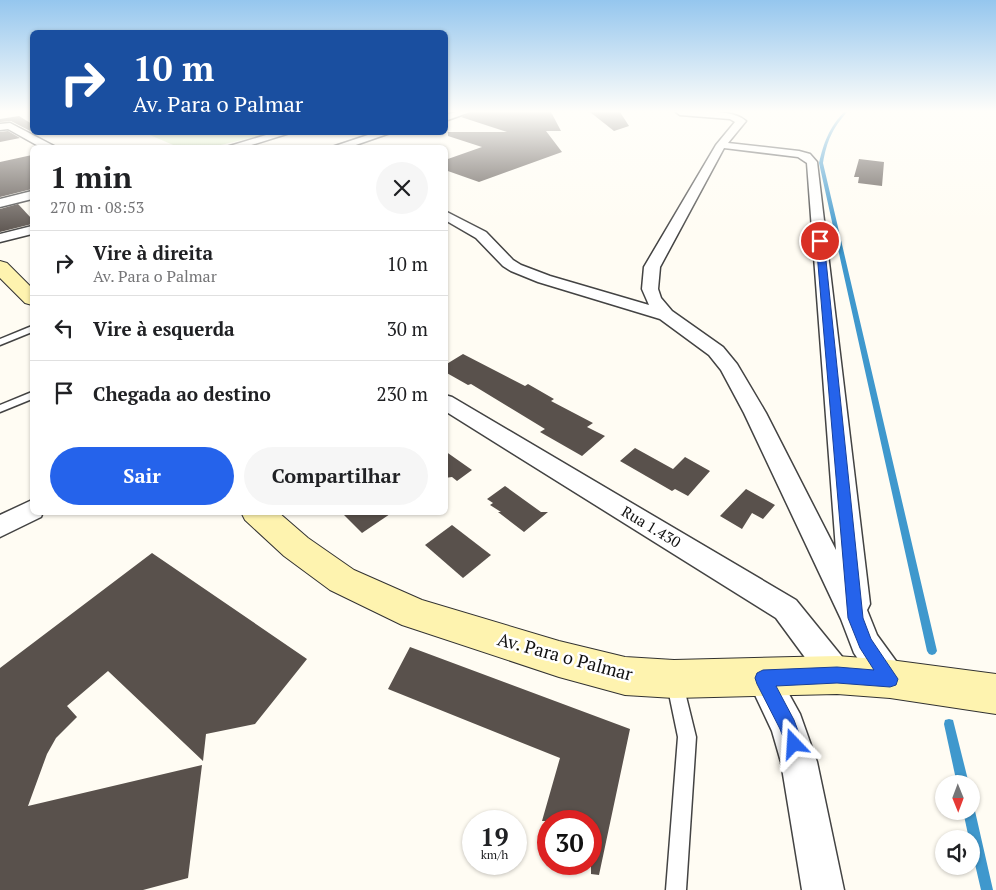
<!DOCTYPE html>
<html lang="pt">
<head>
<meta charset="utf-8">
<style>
  :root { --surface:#fff; --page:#f6f6f6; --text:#202124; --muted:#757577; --line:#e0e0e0; --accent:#2563eb }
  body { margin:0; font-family:"PT Serif",serif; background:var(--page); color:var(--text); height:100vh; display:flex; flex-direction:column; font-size:19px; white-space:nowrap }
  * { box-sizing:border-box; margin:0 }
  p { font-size:16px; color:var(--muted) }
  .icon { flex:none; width:28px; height:28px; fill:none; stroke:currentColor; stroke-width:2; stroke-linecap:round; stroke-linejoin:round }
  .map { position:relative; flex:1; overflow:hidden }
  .sheet { position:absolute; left:30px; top:145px; width:418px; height:370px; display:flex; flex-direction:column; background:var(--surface); border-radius:8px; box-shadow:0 1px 4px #0004 }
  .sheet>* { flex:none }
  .top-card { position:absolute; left:30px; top:30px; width:418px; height:105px; border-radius:8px; box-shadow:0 1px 4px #0004; background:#1a4fa0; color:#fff; overflow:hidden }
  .needle { width:32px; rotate:179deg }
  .controls { position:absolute; left:935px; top:775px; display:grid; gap:10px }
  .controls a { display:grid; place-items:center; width:45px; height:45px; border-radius:50%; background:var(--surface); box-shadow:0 1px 4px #0004; font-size:25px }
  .speed { position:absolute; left:462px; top:810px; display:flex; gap:10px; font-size:25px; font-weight:700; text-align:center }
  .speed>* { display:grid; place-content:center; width:65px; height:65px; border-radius:50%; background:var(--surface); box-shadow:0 1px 4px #0004; line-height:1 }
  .speed small { font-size:12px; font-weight:400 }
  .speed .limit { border:8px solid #d22; background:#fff; color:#111 }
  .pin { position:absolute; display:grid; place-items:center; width:42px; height:42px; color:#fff; margin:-21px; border:2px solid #fff; border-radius:50%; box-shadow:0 1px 5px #0007 }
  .me { position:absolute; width:55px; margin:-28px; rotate:340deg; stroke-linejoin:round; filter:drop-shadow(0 0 4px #0008) }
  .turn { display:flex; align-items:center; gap:18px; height:105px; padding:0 20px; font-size:22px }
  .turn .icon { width:65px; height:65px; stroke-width:2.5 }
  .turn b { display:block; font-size:35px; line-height:42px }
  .round { display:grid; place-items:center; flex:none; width:52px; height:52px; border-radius:26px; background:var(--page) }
  .summary { display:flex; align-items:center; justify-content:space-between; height:85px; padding:0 20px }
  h1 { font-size:30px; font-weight:700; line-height:38px }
  .action { display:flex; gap:10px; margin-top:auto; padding:10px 20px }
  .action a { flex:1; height:58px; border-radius:30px; background:var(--accent); color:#fff; font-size:20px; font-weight:700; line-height:58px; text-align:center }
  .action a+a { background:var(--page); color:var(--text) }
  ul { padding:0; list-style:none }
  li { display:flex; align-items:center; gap:15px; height:65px; padding:0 20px; border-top:1px solid var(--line) }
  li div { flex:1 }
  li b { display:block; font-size:19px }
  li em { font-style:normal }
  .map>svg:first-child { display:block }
  .green { fill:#d5eabc }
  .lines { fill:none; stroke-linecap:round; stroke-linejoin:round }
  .stream { fill:#3f98cd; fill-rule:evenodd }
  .building { fill:#59514c }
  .service-casing { stroke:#434343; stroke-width:3 }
  .minor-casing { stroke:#434343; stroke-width:3 }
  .secondary-casing { stroke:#323232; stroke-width:2 }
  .service { fill:#fff; fill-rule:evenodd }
  .minor { fill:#fff; fill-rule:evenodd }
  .secondary { fill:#fef3af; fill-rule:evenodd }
  .route { fill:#2563eb; stroke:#184099 }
  .labels { text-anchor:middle; stroke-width:5; stroke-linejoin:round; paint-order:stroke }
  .street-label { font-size:15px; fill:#101010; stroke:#fff }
  .near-street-label { font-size:18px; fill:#101010; stroke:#fff }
</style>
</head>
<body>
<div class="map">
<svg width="996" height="890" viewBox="0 0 996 890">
  <rect width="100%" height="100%" fill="#fffcf3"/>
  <polygon class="green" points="145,133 272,133 208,148 178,147"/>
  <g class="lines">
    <g class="stream">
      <path d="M844 112H847C832 129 827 141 823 163L937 651 935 654 932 655 929 654 927 651 819 163C824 142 829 128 844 112Z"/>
      <polygon points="949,719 953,720 969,784 957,784 944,724 945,720"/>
      <polygon points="971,806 973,807 975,811 993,890 981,890 971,847 971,839 969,839 963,811 971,811"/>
    </g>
  </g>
  <g class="building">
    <polygon points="472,112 551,112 561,131 546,131 562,152 479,182 445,170 445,160 482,147 448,136 448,132 507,132 461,117"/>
    <polygon points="590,112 620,112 629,126 614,131"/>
    <polygon points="19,116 32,124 32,132 45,132 36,134 11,121 0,122 0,119"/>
    <polygon points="8,131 20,138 0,142 0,132"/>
    <polygon points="32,155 32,189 0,197 0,162"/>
    <polygon points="859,159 884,162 882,186 858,183 859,177 854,177"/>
    <polygon points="18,204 32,219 32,224 0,232 0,209"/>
    <polygon points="463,354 525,386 528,384 554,399 551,401 593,423 587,427 605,436 582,456 540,432 545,429 471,384 468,385 445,372 445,365"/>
    <polygon points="635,448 673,469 685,457 710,471 688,496 675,489 672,491 620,461"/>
    <polygon points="445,451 472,470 457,481 452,477 445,478"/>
    <polygon points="505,486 541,512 548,512 524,532 498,512 501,512 490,505 493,503 487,499"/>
    <polygon points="746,489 775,505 763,519 752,513 742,529 720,516"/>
    <polygon points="341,512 393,512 362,533"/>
    <polygon points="452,525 491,555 463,578 425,545"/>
    <polygon points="152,553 307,659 255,724 206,734 203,761 108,671 67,706 77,717 56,738 47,754 28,806 202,765 188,878 143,890 0,890 0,668"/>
    <polygon points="410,647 630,729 599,875 591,874 591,821 542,821 560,758 388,689"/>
  </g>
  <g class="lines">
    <g class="service-casing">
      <g id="service">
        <polygon points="32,326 32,332 0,345 0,339"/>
        <polygon points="32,392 32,399 0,412 0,405"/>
        <polygon points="675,676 681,678 683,684 696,737 686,890 666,890 678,737 667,684 669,678"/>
      </g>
    </g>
    <g class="minor-casing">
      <g id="minor">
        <polygon points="456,112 470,112 445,121 445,115"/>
        <path d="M676 112C694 112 732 108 746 121L728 143 799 151 810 154 817 162 870 604 867 610 877 635 901 668 906 679 901 690 890 695 879 690 854 653 841 619 744 413 721 370 709 355 660 319 538 282 511 271 503 266 476 238 445 220V211L486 232 513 260 521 265 550 276 649 305 642 289 644 267 716 145 735 122 730 119 680 115ZM724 148 798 157 807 163 836 550 766 413 737 364 723 347 672 311 661 298 658 289 660 267Z"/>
        <polygon points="10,123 54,146 55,148 42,148 8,129 0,130 0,124"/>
        <polygon points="276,132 293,132 242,148 223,148"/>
        <polygon points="377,132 393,132 347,148 329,148"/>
        <polygon points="32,191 32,199 0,207 0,199"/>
        <polygon points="32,226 32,234 0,242 0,234"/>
        <polygon points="445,395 452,397 796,600 848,664 853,675 848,686 837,691 826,686 776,618 445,411"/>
        <polygon points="32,500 32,512 43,512 41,517 0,537 0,515"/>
        <polygon points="763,662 774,667 800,714 817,762 844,890 802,890 781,762 772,731 747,678 752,667"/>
      </g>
    </g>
    <g class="secondary-casing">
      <g id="secondary">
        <polygon points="0,261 7,263 32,288 32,305 25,303 0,278"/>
        <polygon points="241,512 278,512 308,538 354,570 422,600 559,641 625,657 674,660 837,656 890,660 996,674 996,714 890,698 837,694 674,698 625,695 559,677 402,625 330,590 284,556 245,520"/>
      </g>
    </g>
    <use href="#service" class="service"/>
    <use href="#minor" class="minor"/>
    <use href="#secondary" class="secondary"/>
  </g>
  <linearGradient id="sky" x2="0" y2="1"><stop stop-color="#95c6ee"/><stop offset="0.47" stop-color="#fffefa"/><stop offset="1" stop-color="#fffefa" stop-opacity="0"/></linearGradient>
  <rect width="996" height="237" fill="url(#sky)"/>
  <polygon class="route" points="820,239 824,241 863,618 871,639 898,679 896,685 890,687 837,683 776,686 794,720 803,744 800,750 794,753 788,750 780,729 757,684 755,678 757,673 763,670 837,667 874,670 860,648 848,618 816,241"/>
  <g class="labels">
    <g class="street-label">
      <text transform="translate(651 527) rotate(31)" y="5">Rua 1.430</text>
    </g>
    <g class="near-street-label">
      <text transform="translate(565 657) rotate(15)" y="6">Av. Para o Palmar</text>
    </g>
  </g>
</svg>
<div class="controls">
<a><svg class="needle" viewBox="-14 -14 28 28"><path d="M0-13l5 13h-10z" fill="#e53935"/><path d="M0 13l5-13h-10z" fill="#757577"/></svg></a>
<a><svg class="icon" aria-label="sound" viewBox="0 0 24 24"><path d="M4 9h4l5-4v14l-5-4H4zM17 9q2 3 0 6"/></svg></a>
</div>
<div class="speed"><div>19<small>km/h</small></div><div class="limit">30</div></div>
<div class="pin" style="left:820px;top:241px;background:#d93025"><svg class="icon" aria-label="arrive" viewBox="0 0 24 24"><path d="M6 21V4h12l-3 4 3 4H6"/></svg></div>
<svg class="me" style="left:794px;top:744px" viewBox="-20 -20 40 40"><path d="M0-17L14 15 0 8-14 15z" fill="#2563eb" stroke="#fff" stroke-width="4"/></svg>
<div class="top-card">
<div class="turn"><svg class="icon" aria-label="right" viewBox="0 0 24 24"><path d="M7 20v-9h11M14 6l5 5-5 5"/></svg><div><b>10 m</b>Av. Para o Palmar</div></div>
</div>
<section class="sheet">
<div class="summary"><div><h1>1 min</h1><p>270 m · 08:53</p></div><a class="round"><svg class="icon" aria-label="close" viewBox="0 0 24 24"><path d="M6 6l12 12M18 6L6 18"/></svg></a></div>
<ul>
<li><svg class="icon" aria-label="right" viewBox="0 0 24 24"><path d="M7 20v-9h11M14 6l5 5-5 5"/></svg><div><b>Vire à direita</b><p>Av. Para o Palmar</p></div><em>10 m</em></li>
<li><svg class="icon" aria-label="left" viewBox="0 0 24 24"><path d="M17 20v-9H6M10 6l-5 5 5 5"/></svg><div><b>Vire à esquerda</b></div><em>30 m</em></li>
<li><svg class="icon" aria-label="arrive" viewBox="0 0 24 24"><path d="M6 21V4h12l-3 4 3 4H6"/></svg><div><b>Chegada ao destino</b></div><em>230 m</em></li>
</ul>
<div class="action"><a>Sair</a><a>Compartilhar</a></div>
</section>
</div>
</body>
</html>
